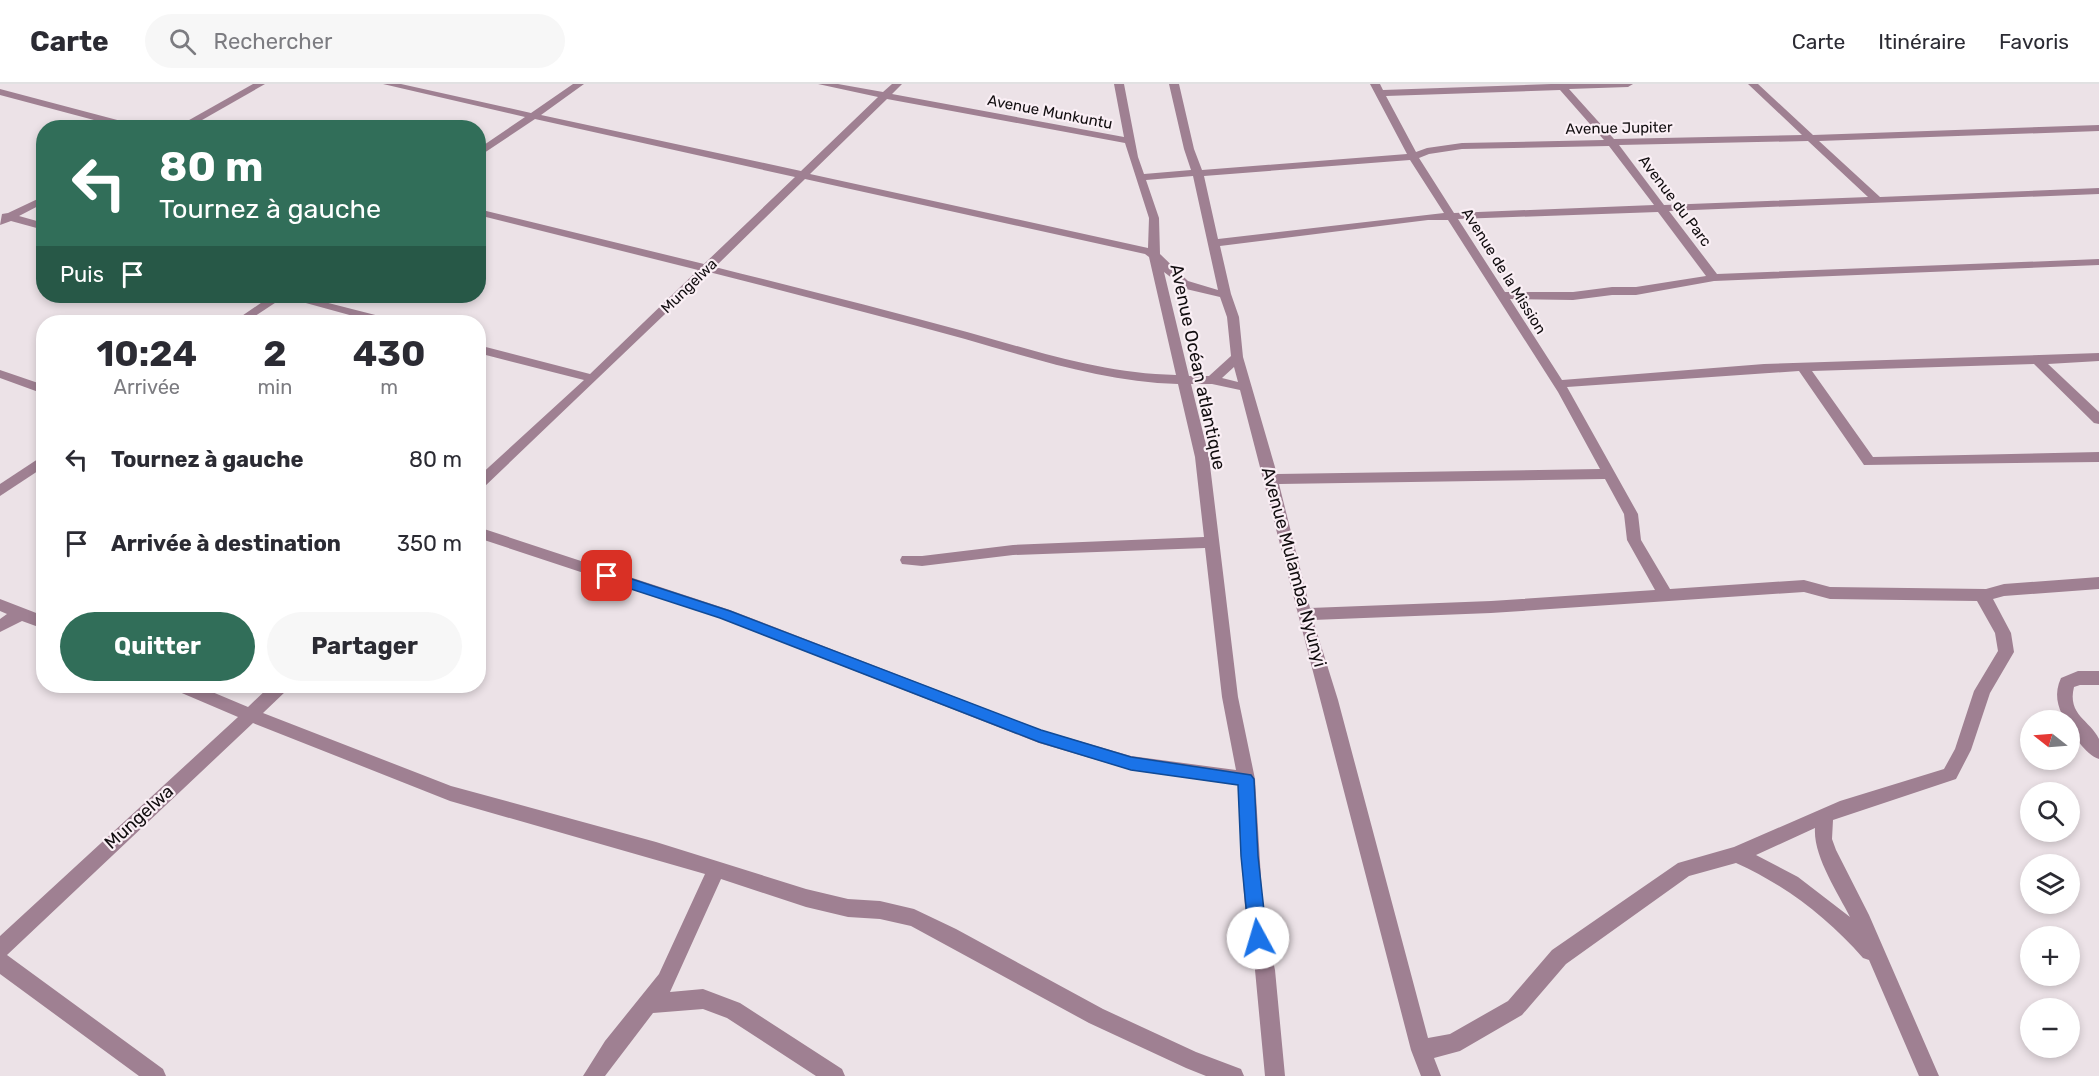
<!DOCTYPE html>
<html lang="fr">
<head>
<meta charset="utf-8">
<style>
  :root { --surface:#fff; --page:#f7f7f7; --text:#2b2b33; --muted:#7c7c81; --line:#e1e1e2; --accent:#316e59 }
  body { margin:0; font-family:Rubik,sans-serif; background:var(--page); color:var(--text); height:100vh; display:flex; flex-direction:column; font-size:22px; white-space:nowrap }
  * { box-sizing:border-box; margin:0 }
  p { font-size:20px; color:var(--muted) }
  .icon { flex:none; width:33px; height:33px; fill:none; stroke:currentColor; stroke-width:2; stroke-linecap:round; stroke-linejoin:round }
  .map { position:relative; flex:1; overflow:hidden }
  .sheet { position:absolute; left:36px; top:231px; width:450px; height:378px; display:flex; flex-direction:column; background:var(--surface); border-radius:24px; box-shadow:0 3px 9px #0003 }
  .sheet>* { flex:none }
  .hud { position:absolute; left:36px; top:36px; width:450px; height:183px; border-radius:24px; box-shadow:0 3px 9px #0003; background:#316e59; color:#fff; overflow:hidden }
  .needle { width:39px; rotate:287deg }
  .fabs { position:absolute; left:2020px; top:626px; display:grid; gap:12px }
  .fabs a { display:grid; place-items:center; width:60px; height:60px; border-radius:50%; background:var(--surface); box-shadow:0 3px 9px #0003; font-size:30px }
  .pin { position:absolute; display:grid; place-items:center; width:51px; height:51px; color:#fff; margin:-26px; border-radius:12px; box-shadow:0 3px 9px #0006 }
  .me { position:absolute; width:66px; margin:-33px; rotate:354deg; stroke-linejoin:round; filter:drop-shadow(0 0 4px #0008) }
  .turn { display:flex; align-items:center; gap:21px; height:126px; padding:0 24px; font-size:27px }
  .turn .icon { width:78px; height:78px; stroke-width:2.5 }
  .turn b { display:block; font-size:42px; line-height:51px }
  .then { display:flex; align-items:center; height:57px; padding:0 24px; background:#0003; gap:12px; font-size:22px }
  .eta { display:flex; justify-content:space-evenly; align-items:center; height:102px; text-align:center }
  .eta b { font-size:36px; font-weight:700; line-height:42px }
  .button { display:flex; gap:12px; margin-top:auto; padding:12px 24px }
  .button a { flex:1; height:69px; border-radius:36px; background:var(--accent); color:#fff; font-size:24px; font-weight:700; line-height:69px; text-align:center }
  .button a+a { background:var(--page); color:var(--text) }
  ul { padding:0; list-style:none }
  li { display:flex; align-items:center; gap:18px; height:84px; padding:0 24px }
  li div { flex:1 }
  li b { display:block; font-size:22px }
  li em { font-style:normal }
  header { display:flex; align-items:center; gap:36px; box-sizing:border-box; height:84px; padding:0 30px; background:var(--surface); border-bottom:2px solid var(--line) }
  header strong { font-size:28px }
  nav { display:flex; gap:33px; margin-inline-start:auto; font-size:21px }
  .search { width:420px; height:54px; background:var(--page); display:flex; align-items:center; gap:15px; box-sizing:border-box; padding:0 21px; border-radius:33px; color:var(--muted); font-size:22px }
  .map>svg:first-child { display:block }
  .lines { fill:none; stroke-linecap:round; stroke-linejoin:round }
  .minor { fill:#9f8092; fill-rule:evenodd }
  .route { fill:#1a73e8; stroke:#114b97; stroke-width:1.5 }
  .labels { text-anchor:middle; stroke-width:4.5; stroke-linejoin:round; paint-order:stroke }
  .far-street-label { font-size:15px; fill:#110d0f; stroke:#faeff5 }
  .street-label { font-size:18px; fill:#110d0f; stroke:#faeff5 }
</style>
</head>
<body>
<header>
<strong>Carte</strong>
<div class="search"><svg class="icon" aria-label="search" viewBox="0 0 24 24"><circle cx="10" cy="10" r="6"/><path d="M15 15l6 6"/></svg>Rechercher</div>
<nav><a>Carte</a><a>Itinéraire</a><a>Favoris</a></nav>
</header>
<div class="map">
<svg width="2099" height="992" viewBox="0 0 2099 992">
  <rect width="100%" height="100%" fill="#ece2e7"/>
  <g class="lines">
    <g class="minor">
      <polygon points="253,0 265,0 188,44 175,44"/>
      <path d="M383 0H401L531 29 573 0H584L541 31 801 87 878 13 818 0H838L883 8 892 0H902L892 10 1124 53 1114 0H1124L1138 73 1144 90 1191 86 1184 65 1169 0H1179L1194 65 1202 86 1407 70 1370 0H1380L1383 6 1551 0H1633L1628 3 1569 5 1614 55 1802 51 1748 0H1758L1813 51 2099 41V47L1819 57 1880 113 2099 104V110L1669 127 1717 190 2099 175V181L1714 197 1636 211H1612L1573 216 1510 215 1562 296 1764 280 2099 269V277L2048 280 2099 328V340L2094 339 2034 280 1812 287 1873 373 2099 368V378L1864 381 1799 287 1567 303 1638 430 1641 456 1670 505 1804 496 1830 503 1986 505 2004 500 2099 493V505L2004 512 1993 515 2011 549 2014 568 1990 609 1971 666 1956 695 1833 736 1832 755 1836 766 1869 831 1939 992H1919L1869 876 1863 874C1827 833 1785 801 1736 779L1689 792 1566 880 1522 931 1460 967 1434 974 1441 992H1421L1411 966 1240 306 1212 300H1191L1209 373 1238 613 1255 695 1262 811 1268 854 1275 886 1285 992H1265L1255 886 1248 854 1244 811 1238 701 1131 686 1039 659 720 534 478 454V443L730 526 1041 646 1131 672 1236 686 1222 613 1205 464 1013 471 922 482 902 480 900 476 902 472H922L1013 461 1204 453 1195 373 1178 300C1105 298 1035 275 965 255 880 232 795 210 709 188L483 404 478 406V393L584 296 478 269V261L590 290 698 186 478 131V125L704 180 795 93 535 35 478 73V65L525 33ZM1560 6 1604 56 1462 59 1427 64 1416 68 1386 12ZM887 15 1125 59 1149 134 1148 164 810 90ZM1808 57 1868 113 1664 121 1619 61ZM1609 62 1654 121 1454 129 1419 74 1429 70 1462 65ZM1410 76 1444 129 1218 155 1204 92ZM1193 92 1218 206 1188 197 1160 170 1159 134 1146 96ZM805 95 1145 170 1149 173 1176 291C1104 290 1036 267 967 248 883 225 799 204 715 183ZM1658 128 1706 192 1636 203H1612L1573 208H1505L1458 135ZM1428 136H1448L1558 308 1600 385 1277 390 1243 273 1239 233 1231 210 1220 162ZM1164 188 1186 205 1220 213 1227 233 1231 272 1209 292H1189ZM1234 283 1238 298 1222 294ZM1605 395 1624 430 1627 456 1655 506 1491 517 1310 524 1279 400ZM1804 508 1830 515 1977 517 1995 549 1998 567 1974 607 1955 665 1944 685 1840 717 1734 763 1678 779 1552 866 1508 917 1450 950 1428 954 1338 616 1313 536 1491 529ZM1815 744C1813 772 1838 809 1850 833L1798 793 1756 771Z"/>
      <polygon points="0,5 140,42 142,44 124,44 0,11"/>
      <polygon points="44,112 44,119 19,132 44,139 44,146 11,137 0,141 2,130 8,129"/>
      <polygon points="271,212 301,212 391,235 393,238 375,238 284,213 246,238 233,238"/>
      <polygon points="0,286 44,301 44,310 0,294"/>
      <polygon points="44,371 44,383 0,412 0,400"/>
      <polygon points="0,515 44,532 44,545 22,537 0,548 0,535 7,530 0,527"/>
      <path d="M2078 587H2099V601H2080L2074 603C2067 631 2090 636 2099 655 2099 660 2099 670 2099 675 2086 671 2070 649 2070 636H2065C2057 622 2054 609 2061 594Z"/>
      <polygon points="175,602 198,602 248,623 270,602 288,602 286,607 263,629 451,702 656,758 806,805 848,815 880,817 914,825 956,845 1103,925 1196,968 1241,985 1244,992 1206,992 1186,984 1089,939 911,842 880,835 848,833 806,823 721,795 670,908 703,905 740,919 842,985 845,992 816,992 727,934 703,925 653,929 605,992 583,992 605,957 659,890 705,790 450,717 253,639 7,871 163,985 166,992 139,992 0,890 0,852 238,633 177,607"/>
    </g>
  </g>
  <polygon class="route" points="607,487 730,527 1041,646 1131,673 1251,691 1254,695 1258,772 1267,854 1264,860 1258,862 1252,860 1249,854 1241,772 1238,701 1131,686 1039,658 720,534 603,496 601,492 603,488"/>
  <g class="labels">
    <g class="far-street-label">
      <text transform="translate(1050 28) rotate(11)" y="5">Avenue Munkuntu</text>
      <text transform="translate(1619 44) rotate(-1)" y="5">Avenue Jupiter</text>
      <text transform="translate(1675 117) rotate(53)" y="5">Avenue du Parc</text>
      <text transform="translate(1504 187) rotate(58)" y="5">Avenue de la Mission</text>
      <text transform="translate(689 202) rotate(-44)" y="5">Mungelwa</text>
    </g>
    <g class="street-label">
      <text transform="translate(1198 283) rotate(78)" y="6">Avenue Océan atlantique</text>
      <text transform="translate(1294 483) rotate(75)" y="6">Avenue Mulamba Nyunyi</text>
      <text transform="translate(139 733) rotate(-42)" y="6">Mungelwa</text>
    </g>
  </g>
</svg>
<div class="fabs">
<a><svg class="needle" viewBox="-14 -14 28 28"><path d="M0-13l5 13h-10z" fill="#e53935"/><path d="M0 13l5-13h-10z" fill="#7c7c81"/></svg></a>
<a><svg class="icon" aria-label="search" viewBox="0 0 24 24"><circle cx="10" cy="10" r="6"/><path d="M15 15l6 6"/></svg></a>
<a><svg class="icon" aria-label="layers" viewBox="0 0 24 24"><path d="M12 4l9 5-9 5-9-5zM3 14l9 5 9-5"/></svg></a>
<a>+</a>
<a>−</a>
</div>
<div class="pin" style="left:607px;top:492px;background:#d93025"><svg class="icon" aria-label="arrive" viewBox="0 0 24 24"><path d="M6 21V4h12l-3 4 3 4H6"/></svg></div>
<svg class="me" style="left:1258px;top:854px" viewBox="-20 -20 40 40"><circle r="19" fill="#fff"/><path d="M0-13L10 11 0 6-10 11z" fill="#1a73e8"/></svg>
<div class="hud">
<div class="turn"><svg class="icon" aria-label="left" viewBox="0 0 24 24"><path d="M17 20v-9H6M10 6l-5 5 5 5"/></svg><div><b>80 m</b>Tournez à gauche</div></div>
<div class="then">Puis<svg class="icon" aria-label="arrive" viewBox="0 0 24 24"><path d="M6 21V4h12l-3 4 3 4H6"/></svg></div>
</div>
<section class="sheet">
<div class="eta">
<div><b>10:24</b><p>Arrivée</p></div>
<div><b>2</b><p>min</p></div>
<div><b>430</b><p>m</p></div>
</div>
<ul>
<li><svg class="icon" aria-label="left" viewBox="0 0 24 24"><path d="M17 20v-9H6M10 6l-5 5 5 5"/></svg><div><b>Tournez à gauche</b></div><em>80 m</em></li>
<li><svg class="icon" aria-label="arrive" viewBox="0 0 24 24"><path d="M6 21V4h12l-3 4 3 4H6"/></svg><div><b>Arrivée à destination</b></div><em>350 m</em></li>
</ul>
<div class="button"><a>Quitter</a><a>Partager</a></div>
</section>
</div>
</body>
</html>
